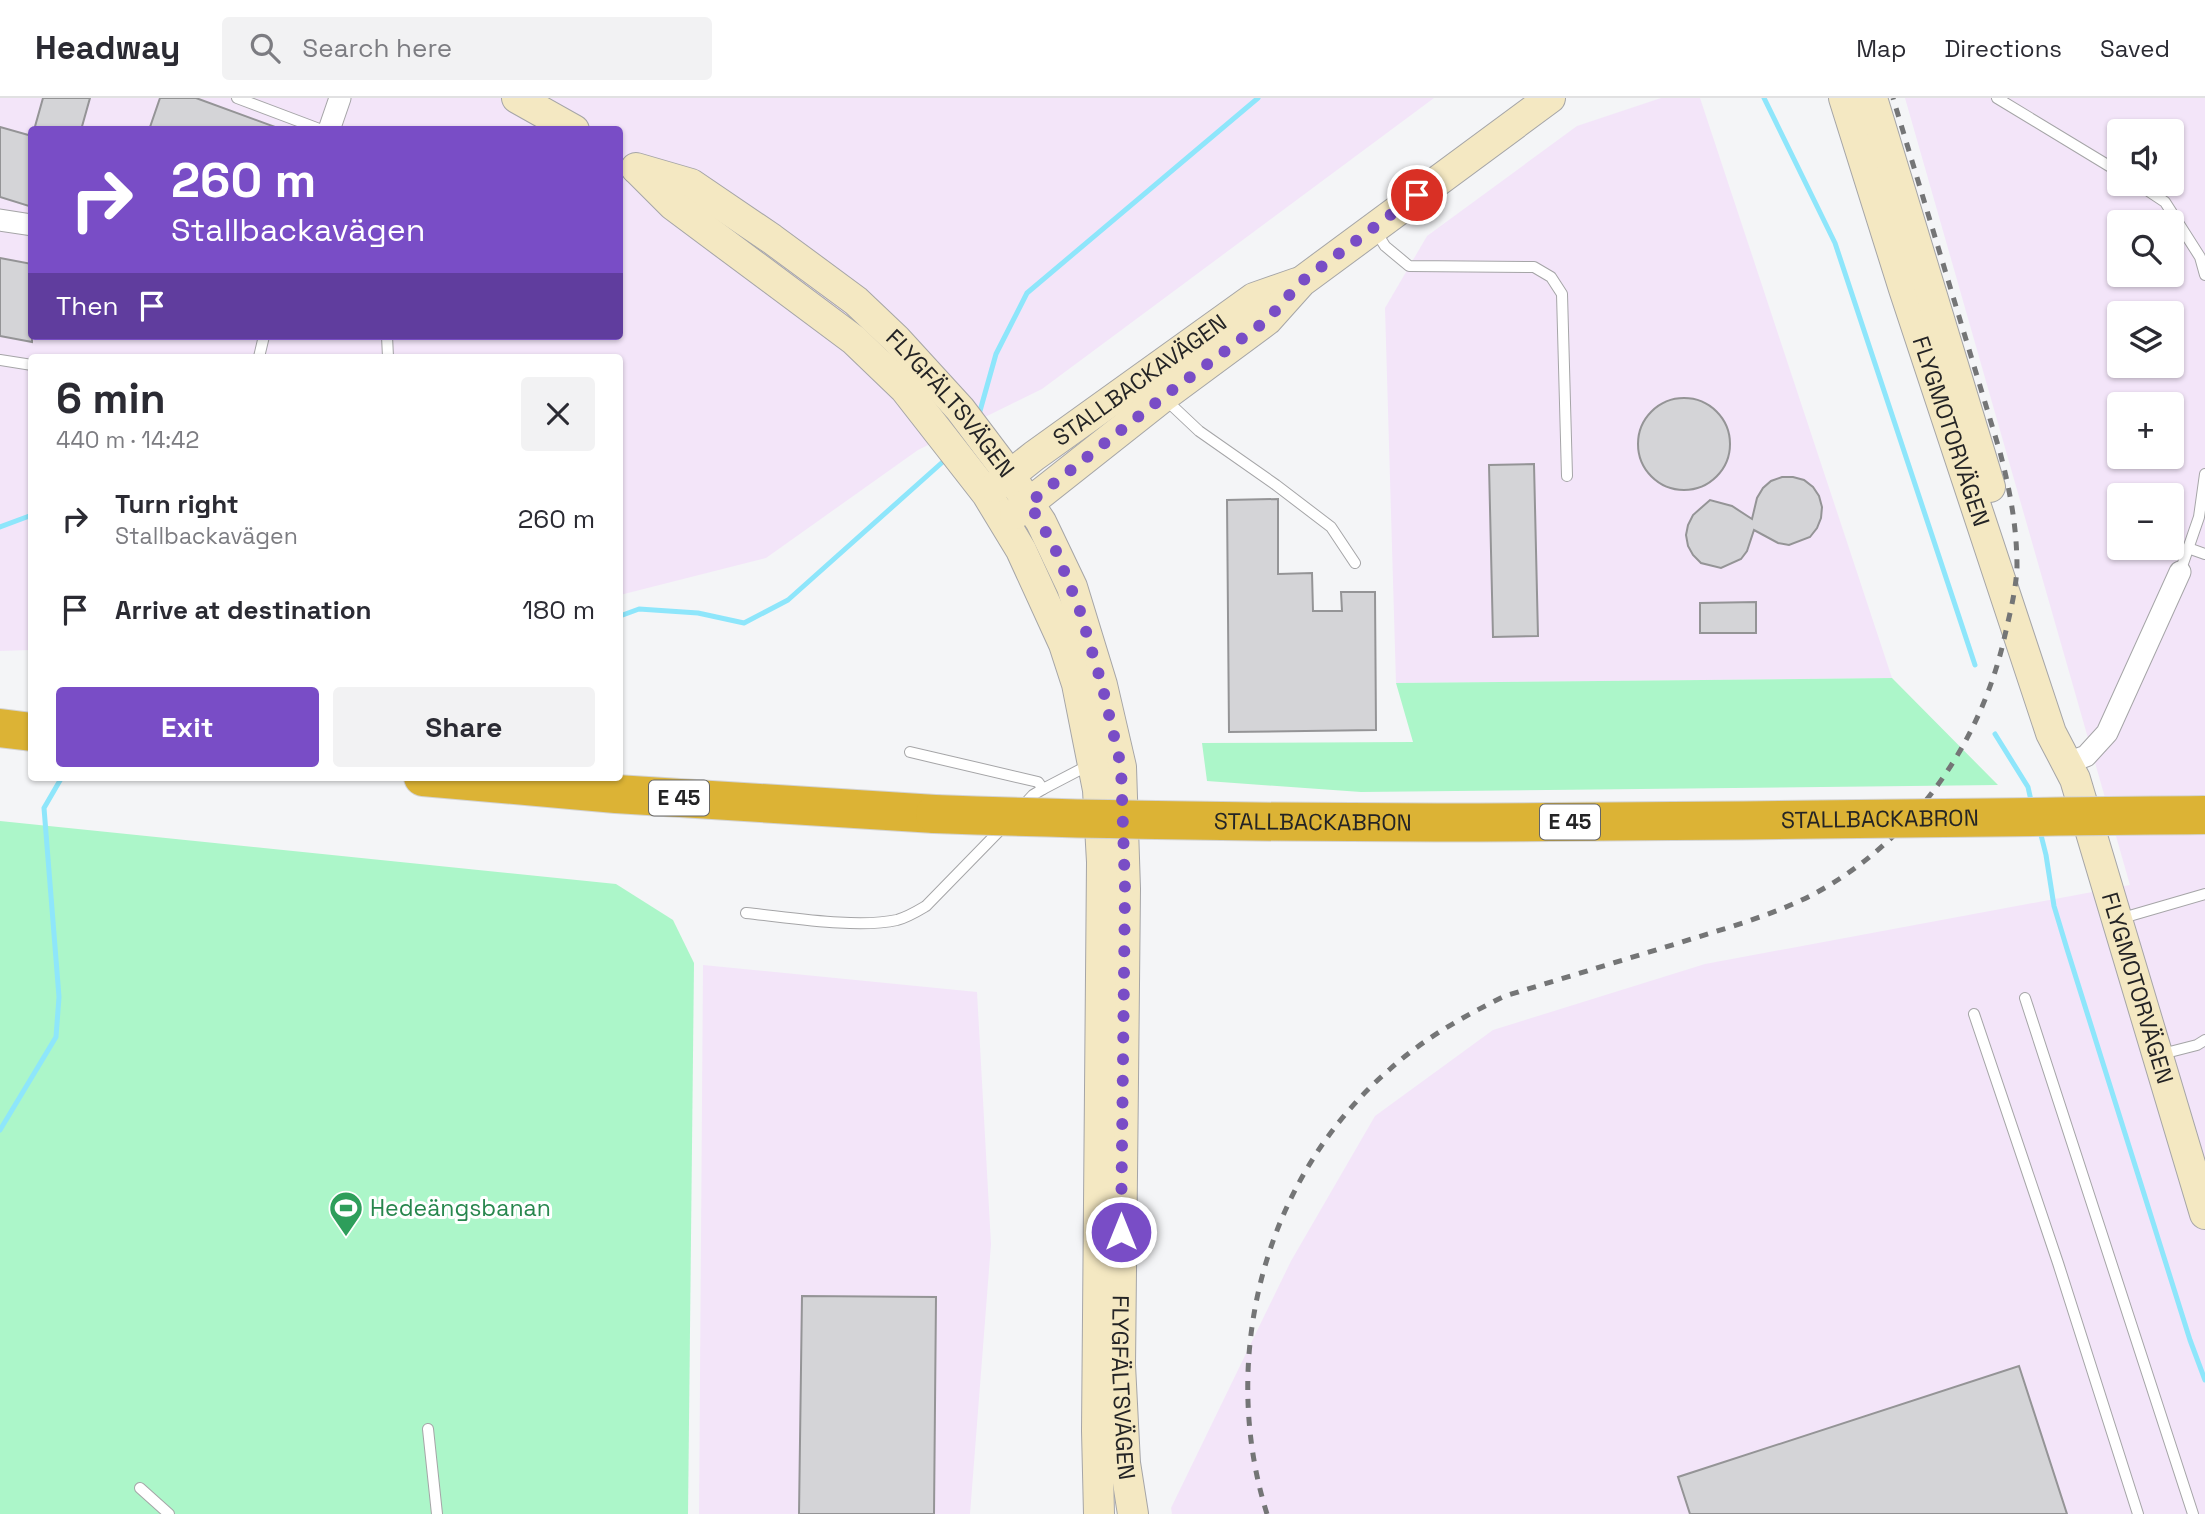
<!DOCTYPE html>
<html lang="en">
<head>
<meta charset="utf-8">
<style>
  :root { --surface:#fff; --page:#f2f2f3; --text:#2b2b33; --muted:#7c7c81; --line:#e1e1e2; --accent:#794dc6 }
  body { margin:0; font-family:"Space Grotesk",sans-serif; background:var(--page); color:var(--text); height:100vh; display:flex; flex-direction:column; font-size:26px; white-space:nowrap }
  * { box-sizing:border-box; margin:0 }
  p { font-size:23px; color:var(--muted) }
  .icon { flex:none; width:38px; height:38px; fill:none; stroke:currentColor; stroke-width:2; stroke-linecap:round; stroke-linejoin:round }
  .map { position:relative; flex:1; overflow:hidden }
  .drawer { position:absolute; left:28px; top:256px; width:595px; height:427px; display:flex; flex-direction:column; background:var(--surface); border-radius:7px; box-shadow:0 2px 5px #0004 }
  .drawer>* { flex:none }
  .top-card { position:absolute; left:28px; top:28px; width:595px; height:214px; border-radius:7px; box-shadow:0 2px 5px #0004; background:#794dc6; color:#fff; overflow:hidden }
  .tools { position:absolute; left:2107px; top:21px; display:grid; gap:14px }
  .tools a { display:grid; place-items:center; width:77px; height:77px; border-radius:7px; background:var(--surface); box-shadow:0 2px 5px #0004; font-size:35px }
  .pin { position:absolute; display:grid; place-items:center; width:60px; height:60px; color:#fff; margin:-30px; border:4px solid #fff; border-radius:50%; box-shadow:0 2px 7px #0007 }
  .me { position:absolute; width:77px; margin:-38px; rotate:0deg; stroke-linejoin:round; filter:drop-shadow(0 0 5px #0008) }
  .turn { display:flex; align-items:center; gap:24px; height:147px; padding:0 28px; font-size:32px }
  .turn .icon { width:91px; height:91px; stroke-width:2.5 }
  .turn b { display:block; font-size:49px; line-height:60px }
  .then { display:flex; align-items:center; height:66px; padding:0 28px; background:#0003; gap:14px; font-size:26px }
  .round { display:grid; place-items:center; flex:none; width:74px; height:74px; border-radius:7px; background:var(--page) }
  .head { display:flex; align-items:center; justify-content:space-between; height:119px; padding:0 28px }
  h1 { font-size:42px; font-weight:800; line-height:52px }
  .cta { display:flex; gap:14px; margin-top:auto; padding:14px 28px }
  .cta a { flex:1; height:80px; border-radius:7px; background:var(--accent); color:#fff; font-size:28px; font-weight:800; line-height:80px; text-align:center }
  .cta a+a { background:var(--page); color:var(--text) }
  ul { padding:0; list-style:none }
  li { display:flex; align-items:center; gap:21px; height:91px; padding:0 28px }
  li div { flex:1 }
  li b { display:block; font-size:26px }
  li em { font-style:normal }
  header { display:flex; align-items:center; gap:42px; box-sizing:border-box; height:98px; padding:0 35px; background:var(--surface); border-bottom:2px solid var(--line) }
  header strong { font-size:33px }
  nav { display:flex; gap:38px; margin-inline-start:auto; font-size:24px }
  .search { width:490px; height:63px; background:var(--page); display:flex; align-items:center; gap:18px; box-sizing:border-box; padding:0 24px; border-radius:7px; color:var(--muted); font-size:26px }
  .map>svg:first-child { display:block }
  .industrial { fill:#f3e5f9; fill-rule:evenodd }
  .green { fill:#acf6c9 }
  .lines { fill:none; stroke-linecap:round; stroke-linejoin:round }
  .stream { stroke:#8ee6fb; stroke-width:5 }
  .building { fill:#d4d4d7; stroke:#949496; stroke-width:2 }
  .lane-casing { stroke:#a5a5a7; stroke-width:12 }
  .street-casing { stroke:#a5a5a7; stroke-width:23 }
  .secondary-casing { stroke:#a5a5a7; stroke-width:32 }
  .highway-casing { stroke:#d3d3d3; stroke-width:40 }
  .lane { stroke:#fff; stroke-width:10 }
  .street { stroke:#fff; stroke-width:21 }
  .secondary { stroke:#f4e8c2; stroke-width:30 }
  .highway { stroke:#dcb335; stroke-width:38 }
  .rail { stroke:#747576; stroke-width:5; stroke-dasharray:9 9; stroke-linecap:butt }
  .highway-bridge-casing { stroke:#d3d3d3; stroke-width:40; stroke-linecap:butt }
  .highway-bridge { stroke:#dcb335; stroke-width:38 }
  .route { stroke:#794dc6; stroke-width:12; stroke-dasharray:0 21.6 }
  .labels { text-anchor:middle; stroke-width:6; stroke-linejoin:round; paint-order:stroke }
  .shield { fill:#fff; stroke:#666; stroke-width:2 }
  .shield-label { font-size:21px; font-weight:bold; fill:#242425 }
  .street-label { font-size:23px; fill:#242425; stroke:#fff }
  .leisure-label { font-size:23px; fill:#27864d; stroke:#fff; text-anchor:start }
</style>
</head>
<body>
<header>
<strong>Headway</strong>
<div class="search"><svg class="icon" aria-label="search" viewBox="0 0 24 24"><circle cx="10" cy="10" r="6"/><path d="M15 15l6 6"/></svg>Search here</div>
<nav><a>Map</a><a>Directions</a><a>Saved</a></nav>
</header>
<div class="map">
<svg width="2205" height="1416" viewBox="0 0 2205 1416">
  <rect width="100%" height="100%" fill="#f4f5f7"/>
  <g class="industrial">
    <path d="M0 0H1434L1042 291 918 352 766 460 620 497V259H32L31 552 0 553ZM32 32H620V238H32Z"/>
    <polygon points="1661,0 1700,0 1892,580 1396,585 1385,210 1427,138 1577,28"/>
    <path d="M1905 0H2205V1416H1172L1171 1410 1291 1163 1375 1018 1493 932 1705 866 2130 787ZM2119 33H2172V86H2119ZM2119 124H2172V177H2119ZM2119 215H2172V268H2119ZM2119 306H2172V359H2119ZM2119 397H2172V450H2119Z"/>
    <polygon points="703,867 977,894 991,1146 970,1416 699,1416"/>
  </g>
  <g class="green">
    <polygon points="1892,580 1998,687 1361,694 1207,683 1202,645 1413,644 1396,585"/>
    <polygon points="0,723 616,786 673,822 694,865 688,1416 0,1416"/>
  </g>
  <g class="lines">
    <g class="stream">
      <polyline points="1764,0 1835,145 1975,567"/>
      <polyline points="978,320 996,256 1027,195 1258,0"/>
      <polyline points="0,429 32,417"/>
      <polyline points="620,518 639,511 698,515 744,525 788,502 946,361"/>
      <polyline points="1995,636 2028,689 2032,707"/>
      <polyline points="2040,733 2046,757 2054,808 2067,851 2190,1242 2205,1282"/>
      <polyline points="0,1032 56,939 59,899 44,710 62,679"/>
    </g>
  </g>
  <g class="building">
    <polygon points="43,0 90,0 81,32 34,32"/>
    <polygon points="160,0 196,0 278,30 277,32 149,32"/>
    <polygon points="0,29 32,38 32,109 0,99"/>
    <polygon points="0,160 32,166 32,244 0,238"/>
    <circle cx="1684" cy="346" r="46"/>
    <polygon points="1534,366 1538,538 1493,539 1489,367"/>
    <polygon points="1782,379 1793,379 1804,382 1813,389 1819,398 1822,409 1821,420 1817,430 1810,439 1789,447 1778,445 1754,432 1747,453 1741,461 1721,470 1701,465 1693,457 1688,448 1686,437 1688,427 1693,417 1710,402 1732,408 1752,421 1757,400 1763,390 1771,383"/>
    <polygon points="1278,401 1278,476 1312,475 1313,513 1342,513 1341,494 1375,494 1376,632 1229,634 1227,402"/>
    <polygon points="1756,504 1756,535 1700,535 1700,505"/>
    <polygon points="802,1198 936,1199 934,1416 799,1416"/>
    <polygon points="2019,1268 2067,1416 1690,1416 1678,1379"/>
  </g>
  <g class="lines">
    <g class="lane-casing">
      <g id="lane">
        <polyline points="237,0 322,32"/>
        <polyline points="1997,0 2119,74"/>
        <polyline points="2138,86 2165,104 2200,159 2205,177"/>
        <polyline points="1375,132 1385,148 1409,168 1534,169 1551,179 1562,196 1567,378"/>
        <polyline points="387,238 388,259"/>
        <polyline points="259,259 264,238"/>
        <polyline points="0,262 32,267"/>
        <polyline points="1165,301 1199,333 1276,387 1331,429 1355,465"/>
        <polyline points="2188,450 2205,456"/>
        <polyline points="2180,474 2199,419 2205,376"/>
        <polyline points="910,654 1038,684 1043,691 1089,667"/>
        <polyline points="1021,710 1033,697 1043,691"/>
        <path d="M746 815C787 819 857 831 897 822 908 819 916 814 926 808L1005 727"/>
        <polyline points="2119,821 2205,796"/>
        <polyline points="2025,900 2193,1416"/>
        <polyline points="1974,916 2058,1165 2138,1416"/>
        <polyline points="2158,957 2197,947 2205,942"/>
        <polyline points="428,1331 437,1416"/>
        <polyline points="140,1390 169,1416"/>
      </g>
    </g>
    <g class="street-casing">
      <g id="street">
        <polyline points="329,32 340,0"/>
        <polyline points="0,122 32,127"/>
        <polyline points="2067,665 2086,658 2107,635 2180,474"/>
      </g>
    </g>
    <g class="secondary-casing">
      <g id="secondary">
        <polyline points="517,0 574,32"/>
        <path id="s1" d="M1844 0 1904 191 2051 635 2075 681 2205 1116"/>
        <polyline points="1872,0 1990,389"/>
        <path id="s2" d="M636 70 691 86 772 141 856 203 896 241 960 311 1009 376 1041 424 1072 489 1102 587 1121 669 1125 791 1120 1267 1125 1365 1133 1416"/>
        <polyline points="638,72 673,107 854,242 905,291 987,396 1021,452 1064,546 1077,586 1098,692 1102,764 1097,1333 1099,1416"/>
        <path id="s3" d="M995 389 1034 358 1254 200 1297 185"/>
        <polyline points="1015,416 1163,299 1267,222 1301,184 1550,0"/>
      </g>
    </g>
    <g class="highway-casing">
      <g id="highway">
        <polyline points="0,630 32,634"/>
        <polyline points="423,679 616,696 935,716"/>
      </g>
    </g>
    <use href="#lane" class="lane"/>
    <use href="#street" class="street"/>
    <use href="#secondary" class="secondary"/>
    <use href="#highway" class="highway"/>
    <path class="rail" d="M1267 1416C1218 1260 1264 1080 1389 972 1423 941 1464 918 1505 898 1564 880 1623 862 1682 844 1726 830 1771 818 1812 797 1912 744 1981 646 2005 537 2010 515 2016 492 2017 469 2017 430 2010 392 2000 354L1893 0"/>
    <g class="highway-bridge-casing">
      <g id="highway-bridge">
        <path id="s4" d="M935 716C1359 732 1782 721 2205 717"/>
      </g>
    </g>
    <use href="#highway-bridge" class="highway-bridge"/>
  </g>
  <g class="lines">
    <polyline class="route" points="1121,1134 1125,791 1121,668 1102,587 1079,510 1054,448 1029,405 1163,299 1267,222 1301,184 1417,97"/>
  </g>
  <defs>
    <g id="stadium-pin" transform="scale(1.75)"><path d="M0 17L-7.5 6A9.5 9.5 0 1 1 7.5 6Z" fill="#2e9e5b" stroke="#fff"/><path d="M0-5a6.5 5 0 1 0 0 10a6.5 5 0 1 0 0-10ZM-3.5-1.8h7v3.6h-7Z" fill="#fff"/></g>
  </defs>
  <g fill-rule="evenodd">
    <use href="#stadium-pin" x="346" y="1110"/>
  </g>
  <g class="labels">
    <g class="shield">
      <rect x="649" y="682.5" width="60" height="35" rx="5"/>
      <rect x="1540" y="706.5" width="60" height="35" rx="5"/>
    </g>
    <g class="shield-label">
      <text x="679" y="707">E 45</text>
      <text x="1570" y="731">E 45</text>
    </g>
    <g class="street-label">
      <text dy="8" stroke="none"><textPath href="#s3" startOffset="180">STALLBACKAVÄGEN</textPath></text>
      <text dy="8" stroke="none"><textPath href="#s2" startOffset="399">FLYGFÄLTSVÄGEN</textPath></text>
      <text dy="8" stroke="none"><textPath href="#s1" startOffset="350">FLYGMOTORVÄGEN</textPath></text>
      <text dy="8" stroke="none"><textPath href="#s4" startOffset="945">STALLBACKABRON</textPath></text>
      <text dy="8" stroke="none"><textPath href="#s4" startOffset="378">STALLBACKABRON</textPath></text>
      <text dy="8" stroke="none"><textPath href="#s1" startOffset="938">FLYGMOTORVÄGEN</textPath></text>
      <text dy="8" stroke="none"><textPath href="#s2" startOffset="1428">FLYGFÄLTSVÄGEN</textPath></text>
    </g>
    <g class="leisure-label">
      <text x="370" y="1118">Hedeängsbanan</text>
    </g>
  </g>
</svg>
<div class="tools">
<a><svg class="icon" aria-label="sound" viewBox="0 0 24 24"><path d="M4 9h4l5-4v14l-5-4H4zM17 9q2 3 0 6"/></svg></a>
<a><svg class="icon" aria-label="search" viewBox="0 0 24 24"><circle cx="10" cy="10" r="6"/><path d="M15 15l6 6"/></svg></a>
<a><svg class="icon" aria-label="layers" viewBox="0 0 24 24"><path d="M12 4l9 5-9 5-9-5zM3 14l9 5 9-5"/></svg></a>
<a>+</a>
<a>−</a>
</div>
<div class="pin" style="left:1417px;top:97px;background:#d93025"><svg class="icon" aria-label="arrive" viewBox="0 0 24 24"><path d="M6 21V4h12l-3 4 3 4H6"/></svg></div>
<svg class="me" style="left:1121px;top:1134px" viewBox="-20 -20 40 40"><circle r="17" fill="#794dc6" stroke="#fff" stroke-width="3"/><path d="M0-11L8 9 0 5-8 9z" fill="#fff"/></svg>
<div class="top-card">
<div class="turn"><svg class="icon" aria-label="right" viewBox="0 0 24 24"><path d="M7 20v-9h11M14 6l5 5-5 5"/></svg><div><b>260 m</b>Stallbackavägen</div></div>
<div class="then">Then<svg class="icon" aria-label="arrive" viewBox="0 0 24 24"><path d="M6 21V4h12l-3 4 3 4H6"/></svg></div>
</div>
<section class="drawer">
<div class="head"><div><h1>6 min</h1><p>440 m · 14:42</p></div><a class="round"><svg class="icon" aria-label="close" viewBox="0 0 24 24"><path d="M6 6l12 12M18 6L6 18"/></svg></a></div>
<ul>
<li><svg class="icon" aria-label="right" viewBox="0 0 24 24"><path d="M7 20v-9h11M14 6l5 5-5 5"/></svg><div><b>Turn right</b><p>Stallbackavägen</p></div><em>260 m</em></li>
<li><svg class="icon" aria-label="arrive" viewBox="0 0 24 24"><path d="M6 21V4h12l-3 4 3 4H6"/></svg><div><b>Arrive at destination</b></div><em>180 m</em></li>
</ul>
<div class="cta"><a>Exit</a><a>Share</a></div>
</section>
</div>
</body>
</html>
